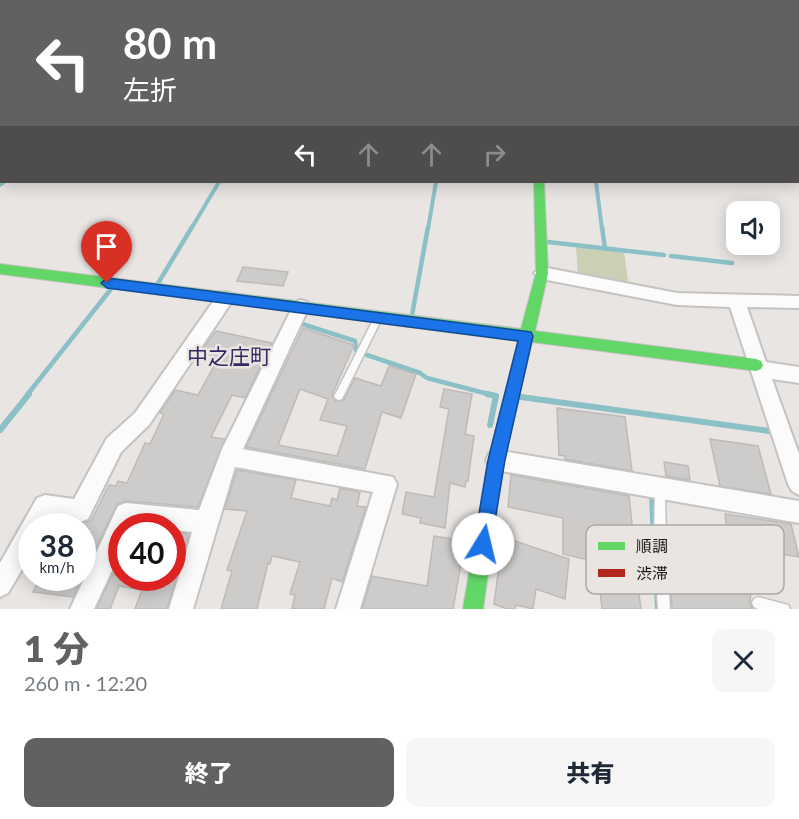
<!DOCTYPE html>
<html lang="ja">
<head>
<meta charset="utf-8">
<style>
  :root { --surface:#fff; --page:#f6f6f7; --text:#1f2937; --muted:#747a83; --accent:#636160 }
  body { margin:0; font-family:Lato,"Noto Sans JP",sans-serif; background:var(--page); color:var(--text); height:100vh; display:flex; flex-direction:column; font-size:22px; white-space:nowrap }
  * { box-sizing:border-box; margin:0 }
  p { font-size:20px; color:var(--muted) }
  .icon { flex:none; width:33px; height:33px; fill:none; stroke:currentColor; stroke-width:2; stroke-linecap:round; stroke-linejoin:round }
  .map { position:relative; height:609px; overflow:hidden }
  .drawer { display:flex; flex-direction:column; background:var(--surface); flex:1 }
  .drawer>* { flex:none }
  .guide { position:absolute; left:0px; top:0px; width:800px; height:183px; box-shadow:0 3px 15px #0003; background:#636160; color:#fff; overflow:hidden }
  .fabs { position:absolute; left:726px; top:201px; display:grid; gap:12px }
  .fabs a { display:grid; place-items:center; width:54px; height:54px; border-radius:12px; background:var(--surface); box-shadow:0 3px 15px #0003; font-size:30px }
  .speed { position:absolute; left:18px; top:513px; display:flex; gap:12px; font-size:30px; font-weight:700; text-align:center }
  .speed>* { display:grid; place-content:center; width:78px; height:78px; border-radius:50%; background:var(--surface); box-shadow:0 3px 15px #0003; line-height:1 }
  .speed small { font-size:15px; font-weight:400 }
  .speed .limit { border:9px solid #d22; background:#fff; color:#111 }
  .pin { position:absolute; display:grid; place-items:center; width:51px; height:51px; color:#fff; margin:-62px -26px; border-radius:50% 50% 50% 0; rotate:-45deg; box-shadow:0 0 6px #0007 }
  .pin .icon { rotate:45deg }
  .me { position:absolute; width:66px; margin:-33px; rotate:9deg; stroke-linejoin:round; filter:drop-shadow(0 0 4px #0008) }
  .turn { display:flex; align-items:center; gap:21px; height:126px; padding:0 24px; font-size:27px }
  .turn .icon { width:78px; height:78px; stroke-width:2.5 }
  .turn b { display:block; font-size:42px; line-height:51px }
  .lanes { display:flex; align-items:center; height:57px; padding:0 24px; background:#0003; justify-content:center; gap:30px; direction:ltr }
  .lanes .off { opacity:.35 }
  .round { display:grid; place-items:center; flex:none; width:63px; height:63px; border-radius:12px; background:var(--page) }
  .headline { display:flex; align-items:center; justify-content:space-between; height:102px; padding:0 24px }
  h1 { font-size:36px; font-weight:800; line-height:45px; color:var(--accent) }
  .primary-button { display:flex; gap:12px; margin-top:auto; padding:12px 24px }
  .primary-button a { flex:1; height:69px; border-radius:12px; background:var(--accent); color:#fff; font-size:24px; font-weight:800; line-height:69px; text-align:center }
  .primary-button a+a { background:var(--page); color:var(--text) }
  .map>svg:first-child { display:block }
  .green { fill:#cad0b4 }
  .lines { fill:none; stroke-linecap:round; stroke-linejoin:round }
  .stream-far3 { stroke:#8bc0c6; stroke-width:3 }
  .stream-far2 { stroke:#8bc0c6; stroke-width:4 }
  .stream-far1 { stroke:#8bc0c6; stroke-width:4.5 }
  .stream { stroke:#8bc0c6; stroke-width:6 }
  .building { fill:#cecccb; stroke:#bdbbb9; stroke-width:1.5; fill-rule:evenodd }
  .lane-casing { stroke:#c5c3c1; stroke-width:3 }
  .street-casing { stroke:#c5c3c1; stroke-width:4 }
  .fast-casing { stroke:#c5c3c1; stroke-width:2 }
  .jam-casing { stroke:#c5c3c1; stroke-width:2 }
  .lane { fill:#fcfbfb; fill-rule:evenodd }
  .street { fill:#fcfbfb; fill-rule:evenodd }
  .fast { fill:#63d668; fill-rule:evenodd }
  .jam { fill:#b3261e; fill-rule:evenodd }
  .route { fill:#1a73e8; stroke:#114b97; stroke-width:1.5 }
  .labels { text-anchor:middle; stroke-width:5; stroke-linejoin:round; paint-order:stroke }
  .quarter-label { font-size:21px; fill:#322863; stroke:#eae5e1 }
  .key { fill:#eae5e1; stroke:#aca8a5; stroke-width:1.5 }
  .key-label { font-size:16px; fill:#1c1a19 }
</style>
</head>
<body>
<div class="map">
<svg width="799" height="609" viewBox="0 0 799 609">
  <rect width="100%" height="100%" fill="#e8e5e3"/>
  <polygon class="green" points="576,247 624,252 629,287 578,277"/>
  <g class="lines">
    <g class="stream-far3">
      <polyline points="728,0 751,2"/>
      <polyline points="17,2 19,0"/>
      <polyline points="185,2 187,0"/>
    </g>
    <g class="stream-far2">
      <polyline points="596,182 602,229"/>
      <polyline points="0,185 4,182"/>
      <polyline points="191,229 219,182"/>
      <polyline points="428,229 436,182"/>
    </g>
    <g class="stream-far1">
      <polyline points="602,227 605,249"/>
      <polyline points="548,242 664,255"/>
      <polyline points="671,256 732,263"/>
      <polyline points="157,285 192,227"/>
      <polyline points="412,315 428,227"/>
      <polyline points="299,323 355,341 356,350"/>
      <polyline points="367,355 420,373 427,378 492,395"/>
      <polyline points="27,395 111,289"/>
    </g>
    <g class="stream">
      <polyline points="487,394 496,396 490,425"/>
      <polyline points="521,397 769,431"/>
      <polyline points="0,430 29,394"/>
      <polyline points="652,494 655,567"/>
      <polyline points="657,591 658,609"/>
    </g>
  </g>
  <g class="building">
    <polygon points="243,267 288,272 283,286 237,281"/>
    <path d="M303 328 354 345 332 395 335 401 344 400 355 378 381 386 389 366 416 374 401 418 382 412 365 469 246 447ZM300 389 328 399 320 420 347 426 337 456 278 445Z"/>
    <polygon points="216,331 272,343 245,398 232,395 211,437 225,439 198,507 126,501 117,504 82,577 82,523 91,521 109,485 116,486 118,481 127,483 145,443 150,444 164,414 160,413 175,390 198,395 219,357 200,353"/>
    <polygon points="444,389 472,394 465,434 474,436 468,481 466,481 465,487 450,483 445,528 420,523 421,518 402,514 406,492 434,497 449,409 440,407"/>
    <polygon points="557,408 625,417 632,471 565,459 565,456 559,455"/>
    <polygon points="710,439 758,446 771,494 720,486"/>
    <polygon points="664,462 688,466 690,480 666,476"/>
    <polygon points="237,470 296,480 291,498 330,506 332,498 337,500 340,488 360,492 357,506 366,507 342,582 332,578 324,609 292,609 295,595 290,594 300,562 272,556 270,564 268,563 257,609 221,609 232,571 227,570 247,511 225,509"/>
    <polygon points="511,475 629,496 634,543 646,546 649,561 651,583 637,580 641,609 602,609 597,562 563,554 563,518 508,507"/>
    <polygon points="725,514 791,524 799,557 758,550 770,593 751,591 750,604 753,609 672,609 670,577 679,580 676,562 680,562 674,535 702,538 700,530 727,534"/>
    <polygon points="178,533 189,534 167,609 135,609 142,590 119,586 110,609 96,609 113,574 122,578 172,581 172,548"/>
    <polygon points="434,536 465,541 453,609 362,609 372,576 427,586"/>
    <polygon points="503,537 569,559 565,599 536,589 533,609 516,605 515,609 507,609 494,604"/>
    <polygon points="40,578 82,578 73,597 33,592"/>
  </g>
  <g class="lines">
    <g class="lane-casing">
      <g id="lane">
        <polygon points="0,109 2,110 2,114 0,113"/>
        <polygon points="378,315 381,316 382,318 342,399 339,400 336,399 334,396 336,393 375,316"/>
        <polygon points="660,484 664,485 665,489 666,547 670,609 658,609 654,547 655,489 656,485"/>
        <polygon points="758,597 788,605 790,609 758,609 754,607 752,603 754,599"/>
      </g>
    </g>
    <g class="street-casing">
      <g id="street">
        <polygon points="393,0 401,0 392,2"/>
        <rect x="532" y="0" width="8" height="2"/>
        <rect x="798" y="32" width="1" height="6"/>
        <rect x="0" y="61" width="2" height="6"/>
        <polygon points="542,267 677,293 799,296 799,308 747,307 766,362 799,367 799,383 772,379 799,454 799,495 792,491 788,484 730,307 677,305 542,279 534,273"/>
        <polygon points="225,292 231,293 233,298 231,303 149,425 121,452 88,519 80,522 50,518 45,526 32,526 32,553 8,593 0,597 0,563 37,498 45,495 74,499 107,438 135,413 219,293"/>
        <polygon points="301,300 307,302 309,307 243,449 393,477 397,484 360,609 336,609 373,492 235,467 193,609 169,609 192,532 172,530 172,526 122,526 122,549 94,609 70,609 118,506 126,503 199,510 222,449 295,302"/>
        <polygon points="496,450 799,501 799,523 496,470 489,467 486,460 489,453"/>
      </g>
    </g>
    <g class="fast-casing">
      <g id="fast">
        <polygon points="136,0 145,0 135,2"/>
        <polygon points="2,96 2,102 0,103 0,97"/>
        <polygon points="534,182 544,182 548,273 535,331 756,359 761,361 763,365 761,369 756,371 532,342 504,460 483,609 463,609 488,460 518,341 0,274 0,264 521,329 536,273"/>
      </g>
    </g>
    <g class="jam-casing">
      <rect id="jam" x="798" y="69" width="1" height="6"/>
    </g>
    <use href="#lane" class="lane"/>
    <use href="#street" class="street"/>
    <use href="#fast" class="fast"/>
    <use href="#jam" class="jam"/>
  </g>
  <polygon class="route" points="107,278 531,332 533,336 505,460 490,551 483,553 477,551 474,544 488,460 518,341 107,288 101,283"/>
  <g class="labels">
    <g class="quarter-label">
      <text x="229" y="364">中之庄町</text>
    </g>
  </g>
  <rect x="586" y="525" width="198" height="69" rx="9" class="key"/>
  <rect x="598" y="542" width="27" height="8" fill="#63d668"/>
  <rect x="598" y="569" width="27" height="8" fill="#b3261e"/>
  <g class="key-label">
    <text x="636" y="552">順調</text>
    <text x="636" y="579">渋滞</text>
  </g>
</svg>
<div class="fabs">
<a><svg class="icon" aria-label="sound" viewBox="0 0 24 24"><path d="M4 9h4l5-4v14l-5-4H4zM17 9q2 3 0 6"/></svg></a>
</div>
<div class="speed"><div>38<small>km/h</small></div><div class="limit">40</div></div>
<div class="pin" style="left:107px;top:283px;background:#d93025"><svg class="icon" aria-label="arrive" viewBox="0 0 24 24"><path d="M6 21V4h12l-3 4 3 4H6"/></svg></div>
<svg class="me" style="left:483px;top:544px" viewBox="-20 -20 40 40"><circle r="19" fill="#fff"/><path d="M0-13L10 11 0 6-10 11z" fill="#1a73e8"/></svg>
<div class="guide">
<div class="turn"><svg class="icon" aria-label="left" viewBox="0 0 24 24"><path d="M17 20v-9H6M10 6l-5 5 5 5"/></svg><div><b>80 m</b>左折</div></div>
<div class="lanes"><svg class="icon" aria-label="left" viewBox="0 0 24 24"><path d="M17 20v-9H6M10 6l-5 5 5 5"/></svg><svg class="icon off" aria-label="ahead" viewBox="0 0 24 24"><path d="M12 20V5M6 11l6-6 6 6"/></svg><svg class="icon off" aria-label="ahead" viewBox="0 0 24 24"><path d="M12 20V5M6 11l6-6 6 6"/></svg><svg class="icon off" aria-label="right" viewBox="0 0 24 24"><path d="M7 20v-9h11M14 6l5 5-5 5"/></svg></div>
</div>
</div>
<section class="drawer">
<div class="headline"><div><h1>1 分</h1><p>260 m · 12:20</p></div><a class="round"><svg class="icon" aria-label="close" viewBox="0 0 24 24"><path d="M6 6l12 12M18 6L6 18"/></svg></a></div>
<div class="primary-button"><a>終了</a><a>共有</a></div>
</section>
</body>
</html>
